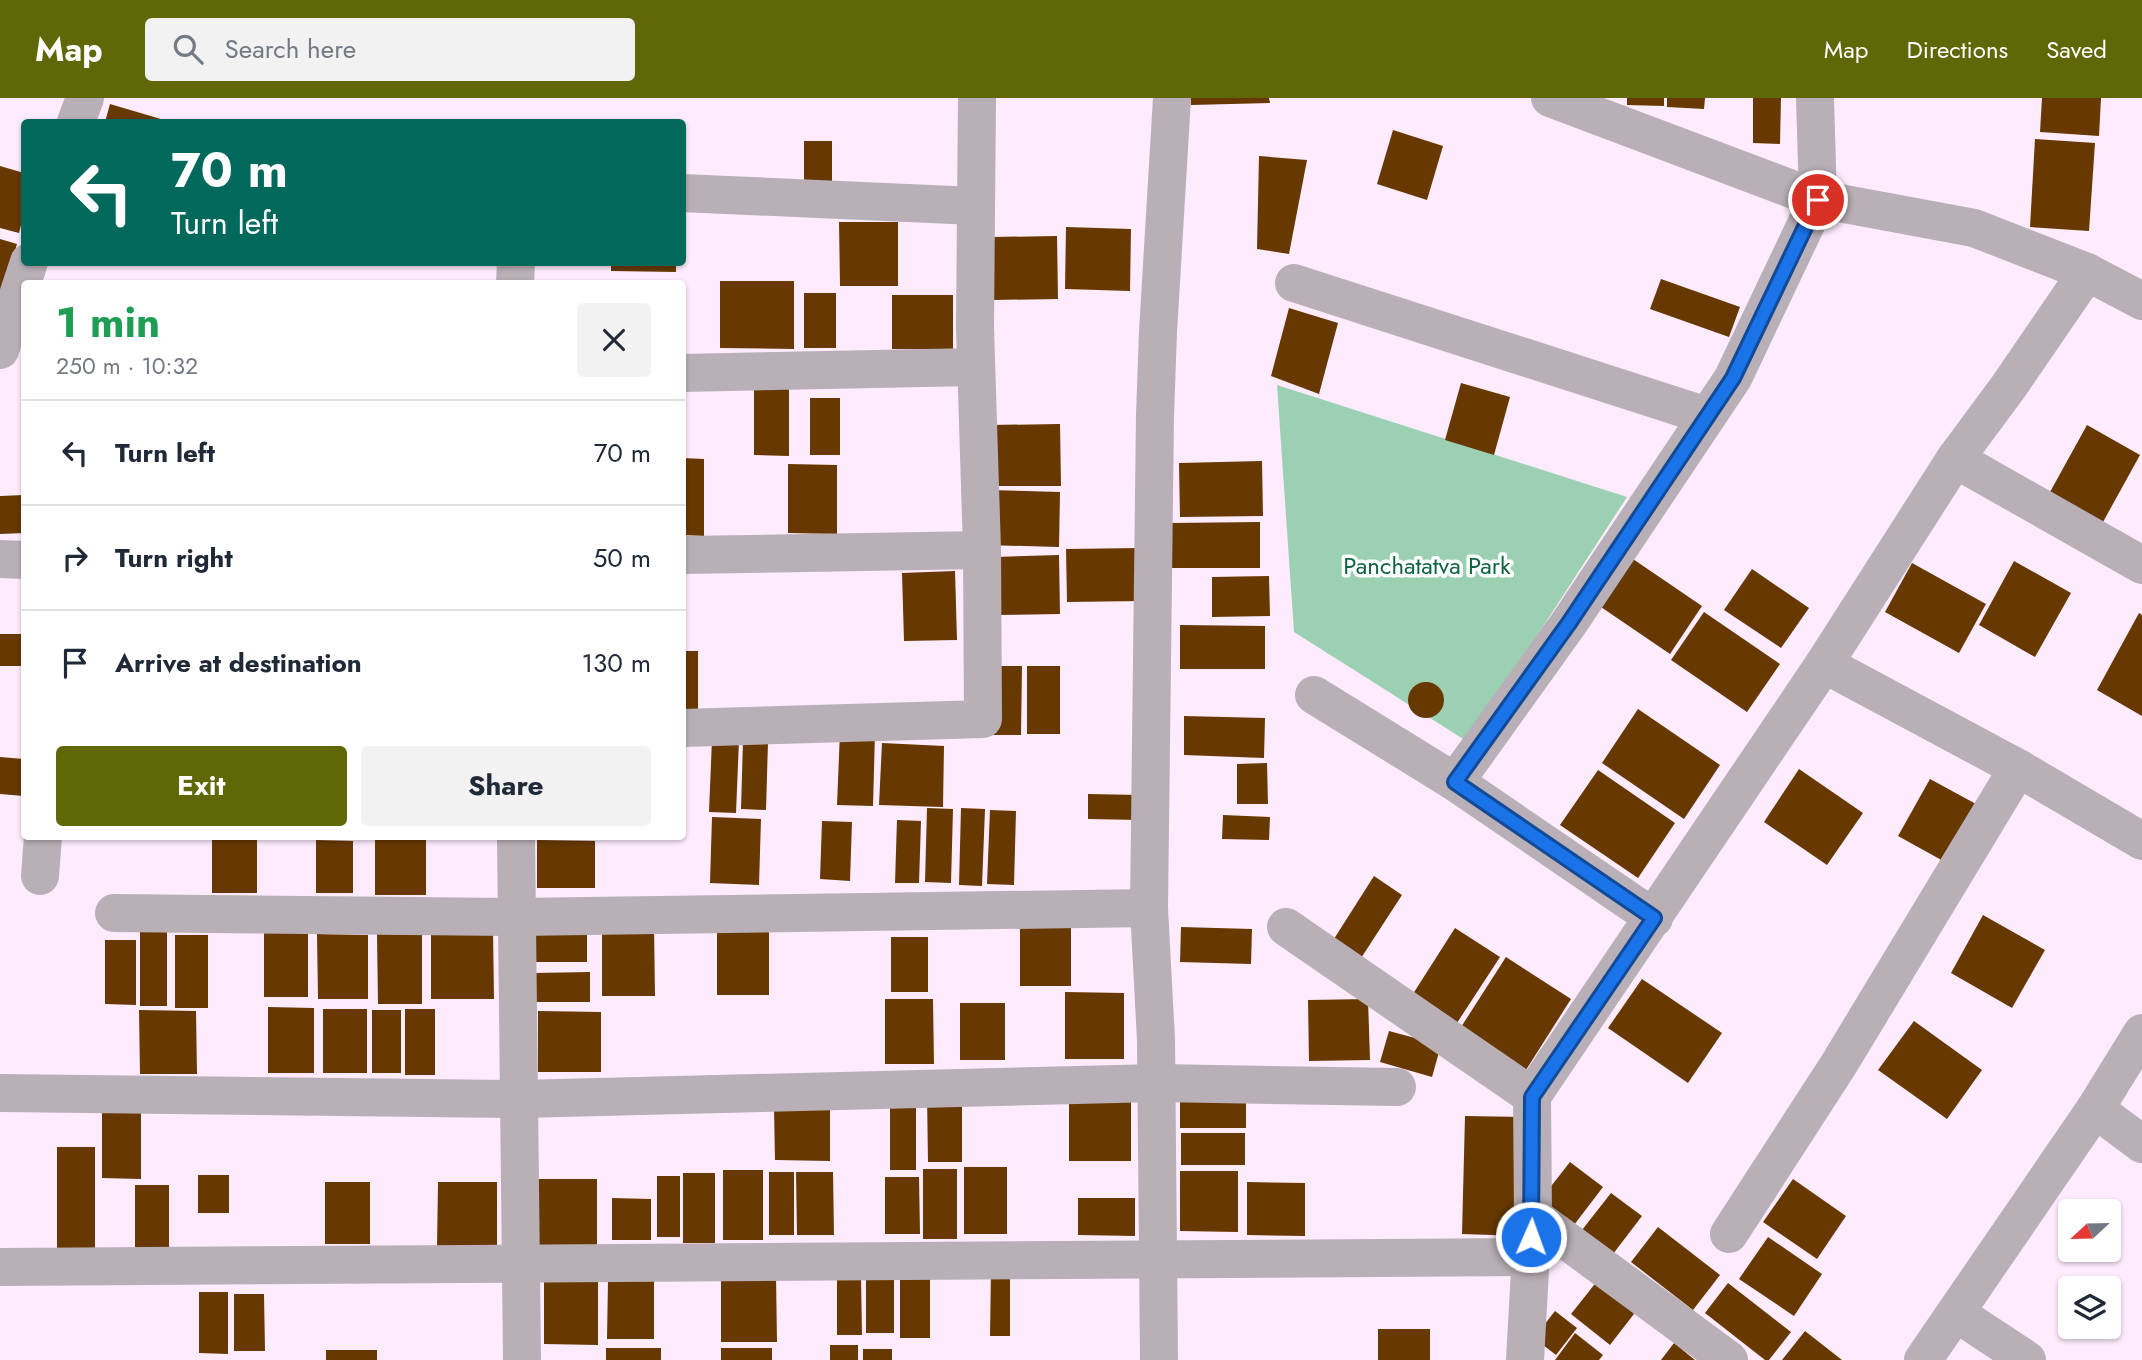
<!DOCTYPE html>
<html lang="en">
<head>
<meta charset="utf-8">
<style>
  :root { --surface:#fff; --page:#f2f2f3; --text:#1f2937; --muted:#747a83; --line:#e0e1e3; --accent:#5f6707 }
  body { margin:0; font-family:Jost,sans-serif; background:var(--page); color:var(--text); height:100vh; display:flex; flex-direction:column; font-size:26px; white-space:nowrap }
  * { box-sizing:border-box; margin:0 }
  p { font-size:23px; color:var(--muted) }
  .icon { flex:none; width:38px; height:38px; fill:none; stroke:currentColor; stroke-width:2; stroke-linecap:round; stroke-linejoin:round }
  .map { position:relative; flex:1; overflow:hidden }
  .details { position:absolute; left:21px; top:182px; width:665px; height:560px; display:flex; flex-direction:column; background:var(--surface); border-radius:7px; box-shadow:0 2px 5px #0004 }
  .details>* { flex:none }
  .guide { position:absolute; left:21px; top:21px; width:665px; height:147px; border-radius:7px; box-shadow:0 2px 5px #0004; background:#00695c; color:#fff; overflow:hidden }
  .needle { width:46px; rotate:248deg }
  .controls { position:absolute; left:2058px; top:1101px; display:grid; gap:14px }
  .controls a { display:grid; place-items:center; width:63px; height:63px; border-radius:7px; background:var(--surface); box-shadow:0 2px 5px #0004; font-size:35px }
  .pin { position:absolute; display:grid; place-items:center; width:60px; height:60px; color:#fff; margin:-30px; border:4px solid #fff; border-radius:50%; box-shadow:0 2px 7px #0007 }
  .me { position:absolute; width:77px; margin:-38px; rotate:2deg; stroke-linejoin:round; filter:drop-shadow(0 0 5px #0008) }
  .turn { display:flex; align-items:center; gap:24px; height:147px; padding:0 35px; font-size:32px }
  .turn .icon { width:91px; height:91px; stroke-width:2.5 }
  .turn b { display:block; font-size:49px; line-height:60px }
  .round { display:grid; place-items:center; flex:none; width:74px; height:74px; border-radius:7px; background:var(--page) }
  .overview { display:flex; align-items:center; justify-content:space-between; height:119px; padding:0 35px }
  h1 { font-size:42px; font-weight:700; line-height:52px; color:#1e9e55 }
  .cta { display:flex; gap:14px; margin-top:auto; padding:14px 35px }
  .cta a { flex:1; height:80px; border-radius:7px; background:var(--accent); color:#fff; font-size:28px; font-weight:700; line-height:80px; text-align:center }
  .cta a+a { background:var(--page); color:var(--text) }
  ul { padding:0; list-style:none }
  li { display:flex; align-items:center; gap:21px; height:105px; padding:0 35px; border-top:2px solid var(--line) }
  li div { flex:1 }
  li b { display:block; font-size:26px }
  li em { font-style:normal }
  header { display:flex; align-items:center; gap:42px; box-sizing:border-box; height:98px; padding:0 35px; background:var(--accent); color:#fff }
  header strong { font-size:33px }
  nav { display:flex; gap:38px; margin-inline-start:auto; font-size:24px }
  .search { width:490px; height:63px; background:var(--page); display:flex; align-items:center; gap:18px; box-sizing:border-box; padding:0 24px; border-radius:7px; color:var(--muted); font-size:26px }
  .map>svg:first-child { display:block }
  .green { fill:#9bd0b2 }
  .building { fill:#673901 }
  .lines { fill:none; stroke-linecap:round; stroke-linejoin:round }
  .minor { stroke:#b9afb6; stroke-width:38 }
  .route-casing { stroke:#114b97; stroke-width:18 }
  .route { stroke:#1a73e8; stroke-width:12 }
  .labels { text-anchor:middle; stroke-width:7; stroke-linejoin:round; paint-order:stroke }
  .park-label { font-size:24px; fill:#0f6542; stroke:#fff }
</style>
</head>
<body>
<header>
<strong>Map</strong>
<div class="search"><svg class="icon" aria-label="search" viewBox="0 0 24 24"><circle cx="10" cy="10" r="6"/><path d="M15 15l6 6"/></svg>Search here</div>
<nav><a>Map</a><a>Directions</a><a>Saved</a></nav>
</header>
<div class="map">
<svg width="2142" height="1262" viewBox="0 0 2142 1262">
  <rect width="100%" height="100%" fill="#feebfd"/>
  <polygon class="green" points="1277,287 1627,399 1468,644 1294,534"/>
  <g class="building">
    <polygon points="1191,0 1269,0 1270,5 1191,7"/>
    <polygon points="1627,0 1664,0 1664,8 1627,7"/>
    <polygon points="1667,0 1705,0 1704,11 1667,9"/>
    <polygon points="1753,0 1781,0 1780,46 1753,45"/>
    <polygon points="2042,0 2101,0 2099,38 2040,34"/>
    <polygon points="110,6 171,24 105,24"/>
    <polygon points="1393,32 1443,48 1427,102 1377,86"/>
    <polygon points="2035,41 2095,45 2089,133 2030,129"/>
    <rect x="804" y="43" width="28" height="47"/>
    <polygon points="1259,58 1307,62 1289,156 1257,151"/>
    <polygon points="0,68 24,75 24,115 19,135 0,130"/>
    <polygon points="839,124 898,124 898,188 840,188"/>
    <polygon points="1066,129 1131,131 1130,193 1065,191"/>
    <polygon points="1057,138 1058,201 993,202 992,139"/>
    <polygon points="0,141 17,146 3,197 0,196"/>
    <polygon points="611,164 676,164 676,174 611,173"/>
    <polygon points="1661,181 1740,209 1729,239 1650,211"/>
    <polygon points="720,183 794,183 794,251 720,250"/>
    <rect x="804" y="195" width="32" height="55"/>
    <rect x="892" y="197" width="61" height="54"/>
    <polygon points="1289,210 1338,225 1319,296 1271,278"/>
    <polygon points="754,282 789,282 789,358 754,357"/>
    <polygon points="1461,285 1510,299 1494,357 1445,342"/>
    <rect x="810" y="300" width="30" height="57"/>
    <polygon points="1060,326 1061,388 991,388 990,327"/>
    <polygon points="2087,327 2140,357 2103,424 2050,394"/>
    <polygon points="682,360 704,361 704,438 682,437"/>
    <polygon points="1262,363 1263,418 1180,419 1179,365"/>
    <polygon points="788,366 837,367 837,436 788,435"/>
    <polygon points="987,392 1060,394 1059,449 986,447"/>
    <polygon points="24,397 24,435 0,436 0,398"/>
    <polygon points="1260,424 1260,470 1172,470 1171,425"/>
    <polygon points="1141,450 1142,503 1067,504 1066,451"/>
    <polygon points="1059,457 1060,516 996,517 995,459"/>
    <polygon points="1630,459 1702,508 1670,556 1598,507"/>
    <polygon points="2014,463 2071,495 2035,559 1979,527"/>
    <polygon points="1912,465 1986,506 1959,555 1885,514"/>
    <polygon points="1752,471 1809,510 1781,550 1724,512"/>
    <polygon points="955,473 957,542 904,543 902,475"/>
    <polygon points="1269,478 1270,518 1212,519 1212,479"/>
    <polygon points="1704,514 1780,566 1747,614 1671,562"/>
    <polygon points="2139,515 2142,517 2142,618 2097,592"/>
    <polygon points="1180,527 1265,528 1265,571 1180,571"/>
    <rect x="0" y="536" width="24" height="32"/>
    <rect x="682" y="553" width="16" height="63"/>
    <polygon points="991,568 1022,568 1021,637 991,637"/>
    <rect x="1027" y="568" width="33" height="68"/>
    <circle cx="1426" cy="602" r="18"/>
    <polygon points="1638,611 1720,667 1684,721 1602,665"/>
    <polygon points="1184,618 1265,620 1264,660 1184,657"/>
    <polygon points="840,634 875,635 873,708 837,707"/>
    <polygon points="712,641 739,642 736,715 709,714"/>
    <polygon points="743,643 768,644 766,712 741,711"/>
    <polygon points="882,645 944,648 943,709 879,707"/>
    <polygon points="0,659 24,661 24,698 0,696"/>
    <polygon points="1267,665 1268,706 1237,706 1237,666"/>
    <polygon points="1799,671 1863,715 1827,767 1764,724"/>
    <polygon points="1598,672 1675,725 1638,780 1560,727"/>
    <polygon points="1930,681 1976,706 1945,764 1898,738"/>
    <polygon points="1088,696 1140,697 1140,722 1088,721"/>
    <polygon points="927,710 953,711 951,785 925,784"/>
    <polygon points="961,710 985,711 982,788 959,787"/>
    <polygon points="990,712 1016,713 1014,787 987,786"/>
    <polygon points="1223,717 1270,719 1269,742 1222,741"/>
    <polygon points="712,719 761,721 759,787 710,785"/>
    <polygon points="897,722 921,723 919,785 895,785"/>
    <polygon points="822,723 852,724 850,783 820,781"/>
    <rect x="212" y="738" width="45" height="57"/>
    <rect x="375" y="738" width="51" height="59"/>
    <polygon points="316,742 353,743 353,795 316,795"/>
    <polygon points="537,742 595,743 595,790 537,790"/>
    <polygon points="1374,778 1402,797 1352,874 1325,855"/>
    <polygon points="1983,817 2045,852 2012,910 1951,875"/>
    <rect x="717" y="824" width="52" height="73"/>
    <polygon points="602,826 654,827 655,898 602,898"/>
    <rect x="530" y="829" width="57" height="35"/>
    <rect x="1020" y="829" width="51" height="59"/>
    <polygon points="1181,829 1252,831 1251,866 1180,864"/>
    <polygon points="1455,830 1500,859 1455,928 1411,899"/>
    <rect x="264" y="831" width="44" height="68"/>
    <polygon points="431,831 493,831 494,901 431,901"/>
    <rect x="140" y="832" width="27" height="76"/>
    <polygon points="317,836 368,837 368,901 318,901"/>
    <polygon points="377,836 422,837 422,906 378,906"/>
    <rect x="175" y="837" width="33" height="73"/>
    <rect x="891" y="839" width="37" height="55"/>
    <polygon points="105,842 136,842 136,907 105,906"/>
    <polygon points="1506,859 1571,901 1519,983 1454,940"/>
    <polygon points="590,874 590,904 534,904 534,875"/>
    <polygon points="1642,881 1722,935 1688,985 1608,930"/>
    <polygon points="1065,894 1124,895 1124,961 1065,961"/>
    <polygon points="885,901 933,901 934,966 885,966"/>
    <polygon points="1368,901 1370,962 1309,963 1308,902"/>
    <rect x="960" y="905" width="45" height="57"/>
    <polygon points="268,909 314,910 314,975 268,975"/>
    <rect x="323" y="911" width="44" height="64"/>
    <rect x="405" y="911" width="30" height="66"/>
    <polygon points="139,912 196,913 197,976 140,976"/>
    <rect x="372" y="912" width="29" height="63"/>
    <polygon points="538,913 601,914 601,974 538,974"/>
    <polygon points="1914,923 1982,972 1947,1021 1878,972"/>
    <polygon points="1389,933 1441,947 1432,979 1380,964"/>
    <rect x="1180" y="995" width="66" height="35"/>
    <polygon points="927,996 962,996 962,1064 928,1064"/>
    <rect x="1069" y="996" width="62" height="67"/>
    <rect x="890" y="1008" width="26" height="64"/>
    <polygon points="774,1009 830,1009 830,1063 775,1062"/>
    <polygon points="102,1015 141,1015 141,1081 102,1080"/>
    <polygon points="1465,1018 1524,1019 1522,1138 1462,1136"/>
    <rect x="1181" y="1035" width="64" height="32"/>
    <rect x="57" y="1049" width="38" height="102"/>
    <polygon points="1570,1064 1603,1089 1574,1127 1541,1101"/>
    <rect x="964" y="1069" width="43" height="67"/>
    <rect x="923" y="1071" width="34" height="70"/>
    <rect x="723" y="1072" width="40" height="70"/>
    <polygon points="1180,1073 1238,1073 1238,1134 1180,1133"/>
    <rect x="769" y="1074" width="25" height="63"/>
    <polygon points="796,1074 833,1074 834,1137 797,1137"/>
    <rect x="683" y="1075" width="32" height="70"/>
    <rect x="198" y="1077" width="31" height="38"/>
    <rect x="657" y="1078" width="23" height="61"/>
    <polygon points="885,1079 919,1079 920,1136 885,1136"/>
    <rect x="532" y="1081" width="65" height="67"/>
    <polygon points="1793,1081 1846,1118 1817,1161 1763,1124"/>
    <rect x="325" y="1084" width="45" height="62"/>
    <polygon points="438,1084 497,1084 497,1150 437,1150"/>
    <polygon points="1247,1084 1305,1085 1305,1138 1247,1137"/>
    <rect x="135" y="1087" width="34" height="69"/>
    <polygon points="1611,1095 1642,1118 1613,1156 1582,1132"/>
    <polygon points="612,1100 651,1101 651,1142 612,1142"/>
    <polygon points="1078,1100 1135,1100 1135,1138 1078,1137"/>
    <polygon points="1658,1129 1720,1177 1693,1212 1631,1164"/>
    <polygon points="1768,1139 1822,1176 1794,1218 1739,1181"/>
    <polygon points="894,1169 894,1235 866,1235 866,1170"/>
    <polygon points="1010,1171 1010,1238 990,1238 991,1172"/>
    <rect x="900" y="1176" width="30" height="64"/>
    <polygon points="721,1177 776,1177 777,1244 721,1244"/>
    <polygon points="544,1178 598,1178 598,1247 544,1246"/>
    <polygon points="837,1179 861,1179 862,1237 837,1237"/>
    <polygon points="608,1182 654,1182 654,1241 607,1241"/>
    <polygon points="1598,1182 1637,1212 1610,1247 1571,1216"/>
    <polygon points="1728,1185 1791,1234 1769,1262 1765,1262 1705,1215"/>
    <polygon points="199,1194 228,1194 228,1256 199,1255"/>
    <polygon points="234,1196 264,1196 265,1253 234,1253"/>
    <polygon points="1555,1213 1577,1230 1556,1257 1534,1240"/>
    <rect x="1378" y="1231" width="52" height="31"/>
    <polygon points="1805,1233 1842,1262 1782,1262"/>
    <polygon points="1575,1235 1603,1257 1599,1262 1555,1262"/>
    <polygon points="1674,1245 1695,1262 1661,1262"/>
    <rect x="830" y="1247" width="28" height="15"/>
    <rect x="606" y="1250" width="55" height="12"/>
    <rect x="721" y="1250" width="51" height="12"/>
    <rect x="863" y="1251" width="29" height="11"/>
    <rect x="326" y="1252" width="51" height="10"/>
  </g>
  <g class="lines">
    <g class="minor">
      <polyline points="1550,0 1818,101 1974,130 2087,174 2142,203"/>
      <polyline points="76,24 85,0"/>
      <polyline points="682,95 975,108"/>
      <polyline points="1294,185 1707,318"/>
      <polyline points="515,186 516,164"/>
      <polyline points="0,252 29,164"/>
      <polyline points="682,275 975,269"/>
      <polyline points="1955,361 2142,467"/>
      <polyline points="682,457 982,452"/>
      <polyline points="0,461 24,462"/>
      <polyline points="1824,566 2018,670 2142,743"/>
      <polyline points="1314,597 1455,684 1654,820"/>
      <polyline points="682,630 983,621 982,452 975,229 977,0"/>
      <polyline points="1455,684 1569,525 1733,280 1818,101 1815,0"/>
      <polyline points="516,738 522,1262"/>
      <polyline points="40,778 43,738"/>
      <polyline points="114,815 517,819 1149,810"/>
      <polyline points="1286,829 1532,998"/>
      <polyline points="0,995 520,1001 1157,985 1397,989"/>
      <polyline points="2095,1011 2142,1046"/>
      <polyline points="1533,1118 1729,1262"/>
      <polyline points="1729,1136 1839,966 2018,670"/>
      <polyline points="0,1169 1530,1159"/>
      <polyline points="1956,1215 2027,1262"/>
      <polyline points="1159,1262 1156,942 1149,810 1155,317 1158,234 1172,0"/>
      <polyline points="1525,1262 1533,1118 1532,998 1824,566 1955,361 2009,288 2087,174"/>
      <polyline points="1923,1262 2095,1011 2142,935"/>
    </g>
  </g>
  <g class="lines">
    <g class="route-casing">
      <polyline id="route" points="1531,1139 1532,999 1654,820 1455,684 1569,525 1733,280 1818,102"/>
    </g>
    <use href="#route" class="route"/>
  </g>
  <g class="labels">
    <g class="park-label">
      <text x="1427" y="476">Panchatatva Park</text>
    </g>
  </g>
</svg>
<div class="controls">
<a><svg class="needle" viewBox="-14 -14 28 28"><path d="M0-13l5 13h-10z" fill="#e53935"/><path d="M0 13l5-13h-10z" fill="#747a83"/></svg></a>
<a><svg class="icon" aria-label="layers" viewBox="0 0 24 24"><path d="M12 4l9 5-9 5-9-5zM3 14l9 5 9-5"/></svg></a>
</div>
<div class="pin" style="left:1818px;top:102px;background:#d93025"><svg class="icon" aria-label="arrive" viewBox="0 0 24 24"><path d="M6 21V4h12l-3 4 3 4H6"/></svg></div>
<svg class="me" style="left:1531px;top:1139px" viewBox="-20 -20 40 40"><circle r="17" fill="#1a73e8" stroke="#fff" stroke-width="3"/><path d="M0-11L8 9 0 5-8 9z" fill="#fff"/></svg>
<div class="guide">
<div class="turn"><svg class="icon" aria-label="left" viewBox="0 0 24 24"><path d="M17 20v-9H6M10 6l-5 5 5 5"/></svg><div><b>70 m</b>Turn left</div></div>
</div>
<section class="details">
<div class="overview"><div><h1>1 min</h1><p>250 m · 10:32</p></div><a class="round"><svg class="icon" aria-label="close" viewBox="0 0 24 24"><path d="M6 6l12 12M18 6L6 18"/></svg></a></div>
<ul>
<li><svg class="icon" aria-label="left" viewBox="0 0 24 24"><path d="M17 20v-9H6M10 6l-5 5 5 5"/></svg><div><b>Turn left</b></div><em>70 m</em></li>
<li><svg class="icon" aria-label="right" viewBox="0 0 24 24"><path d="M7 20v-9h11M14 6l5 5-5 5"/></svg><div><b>Turn right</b></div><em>50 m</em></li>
<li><svg class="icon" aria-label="arrive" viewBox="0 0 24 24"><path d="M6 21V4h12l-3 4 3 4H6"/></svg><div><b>Arrive at destination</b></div><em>130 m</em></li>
</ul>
<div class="cta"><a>Exit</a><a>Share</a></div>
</section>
</div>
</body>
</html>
